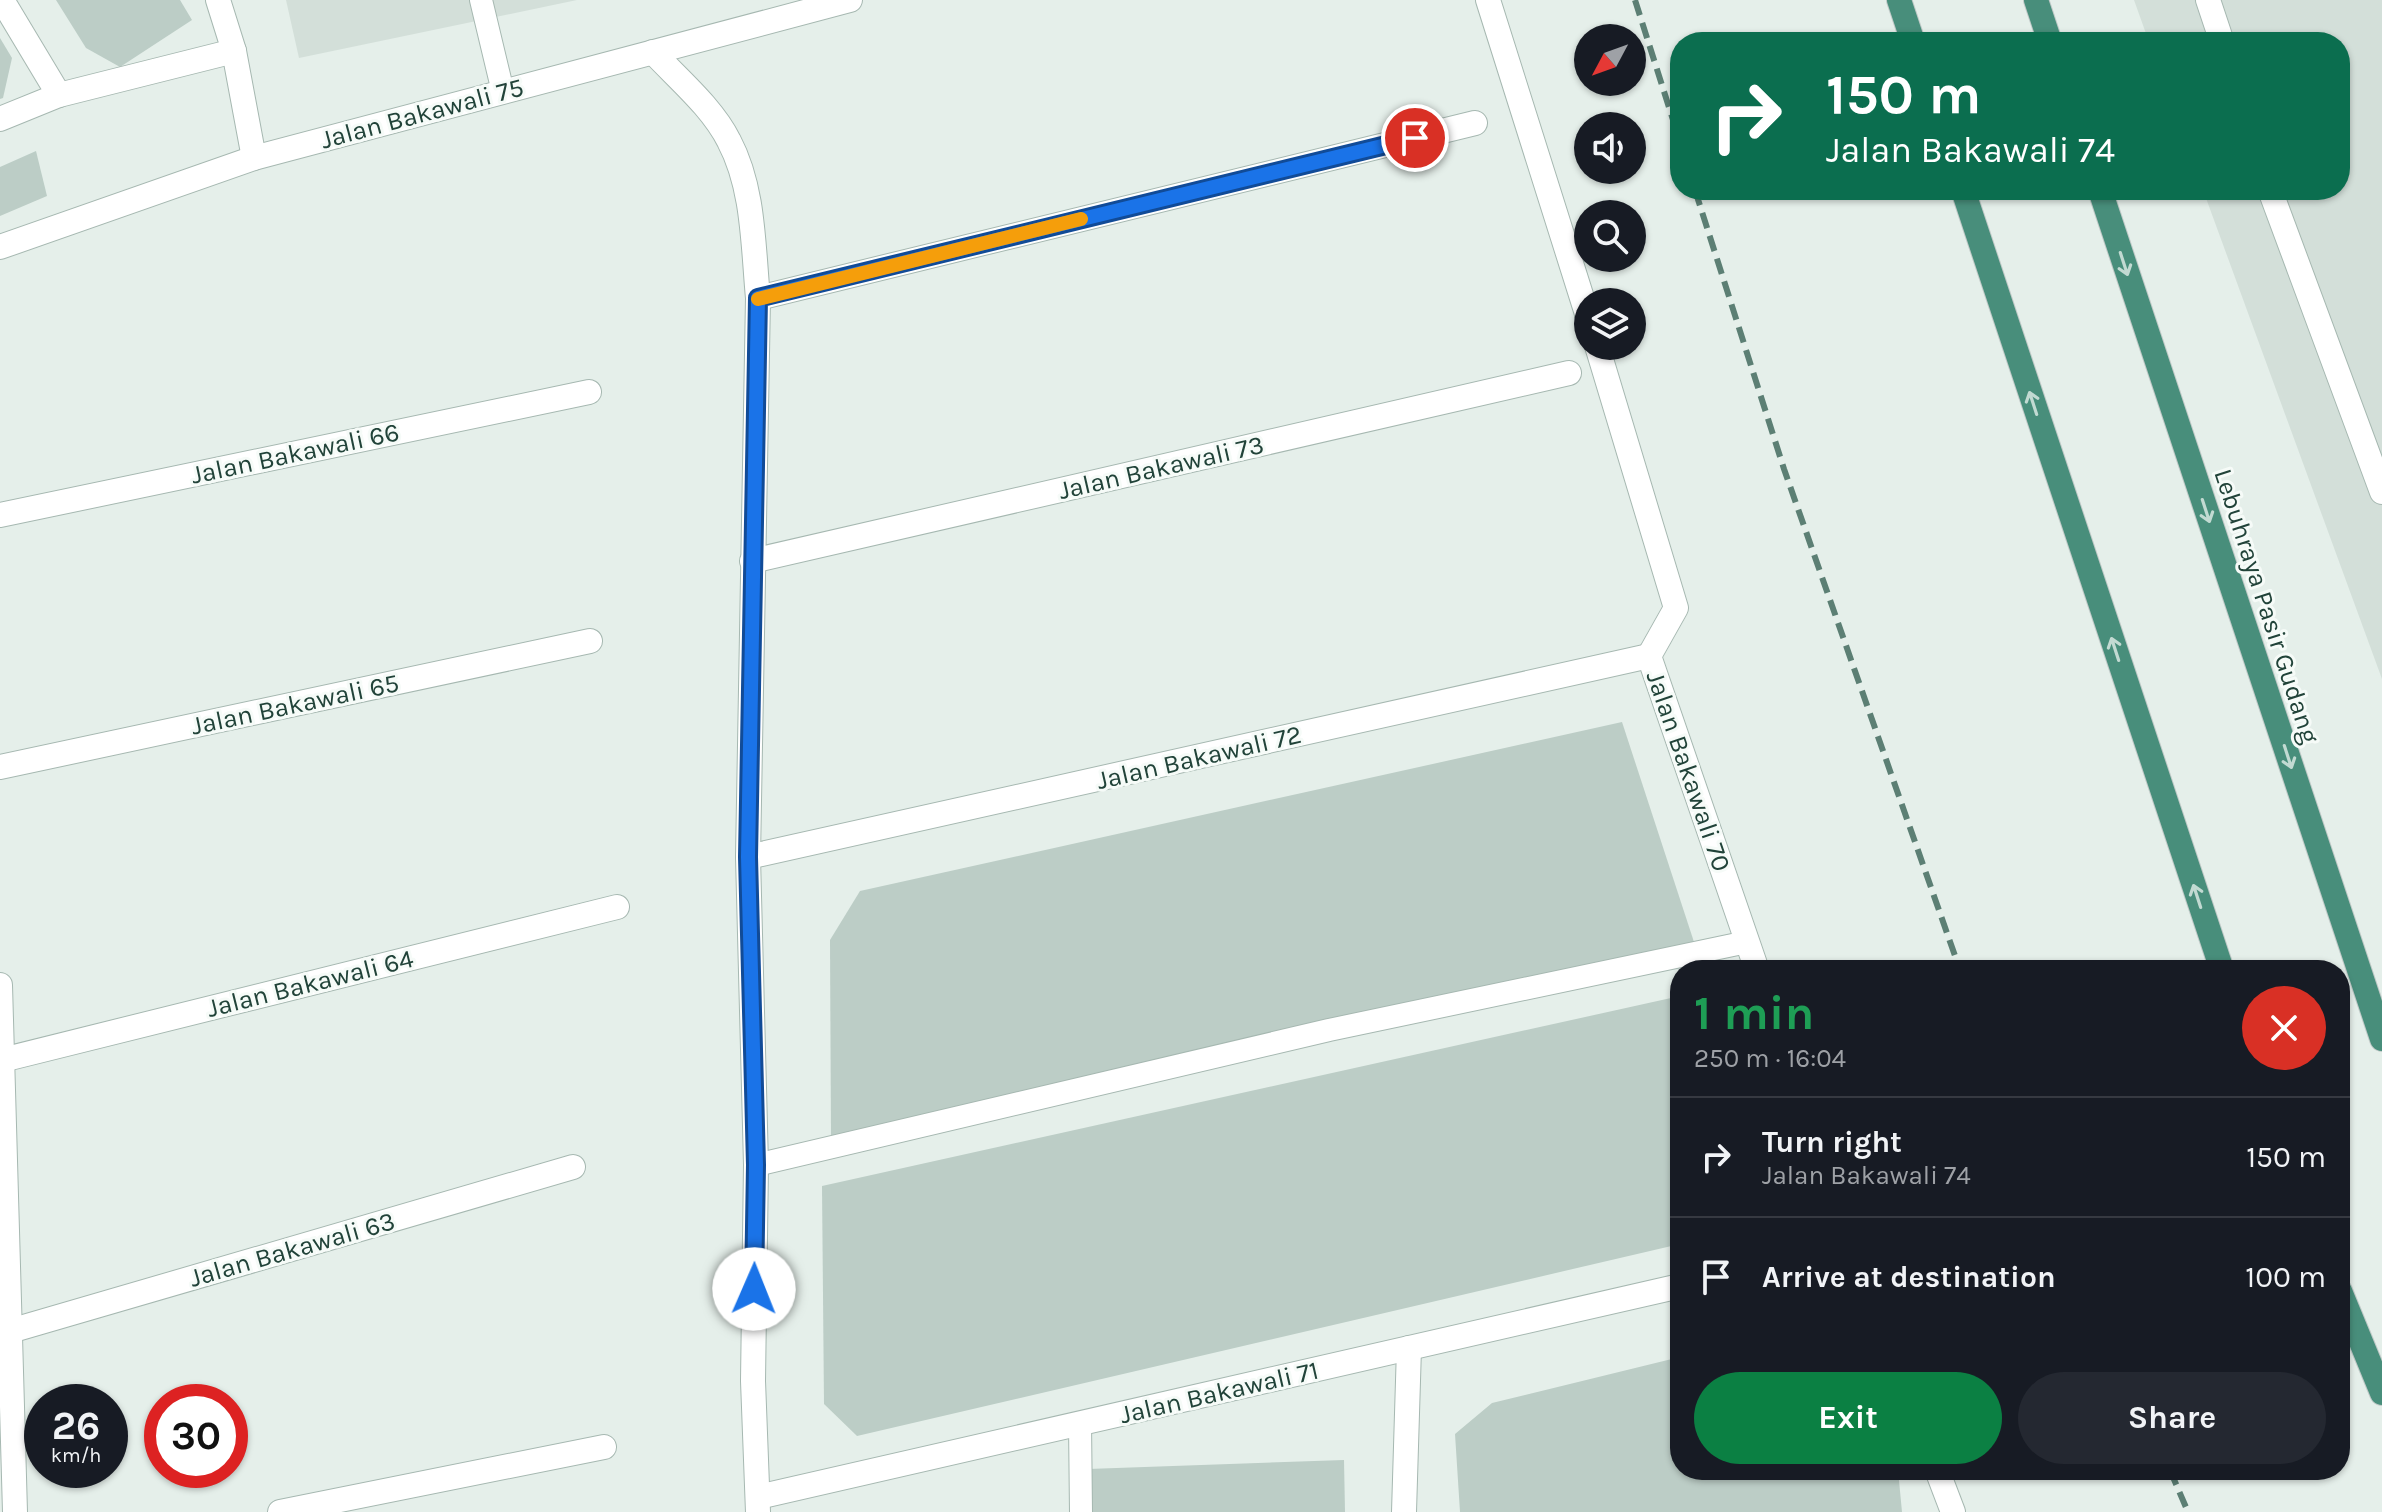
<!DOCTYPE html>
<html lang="en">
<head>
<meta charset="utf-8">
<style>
  :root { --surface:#171b24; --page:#242831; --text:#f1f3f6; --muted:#9ea1a6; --line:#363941; --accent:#0b8043 }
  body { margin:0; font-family:Karla,sans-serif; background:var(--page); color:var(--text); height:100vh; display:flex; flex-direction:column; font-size:30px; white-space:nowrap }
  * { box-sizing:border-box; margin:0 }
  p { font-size:26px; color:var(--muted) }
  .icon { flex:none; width:44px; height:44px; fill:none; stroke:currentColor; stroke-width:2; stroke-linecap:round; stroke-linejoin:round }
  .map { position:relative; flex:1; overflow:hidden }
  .drawer { position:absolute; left:1670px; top:960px; width:680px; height:520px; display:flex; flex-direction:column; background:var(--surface); border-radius:32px; box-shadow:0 2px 6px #0004 }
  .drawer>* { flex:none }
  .guide { position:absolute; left:1670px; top:32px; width:680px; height:168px; border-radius:32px; box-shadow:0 2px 6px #0004; background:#0b6e4f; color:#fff; overflow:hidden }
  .needle { width:52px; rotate:229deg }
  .buttons { position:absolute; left:1574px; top:24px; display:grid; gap:16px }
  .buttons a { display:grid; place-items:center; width:72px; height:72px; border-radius:50%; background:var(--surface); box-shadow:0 2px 6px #0004; font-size:40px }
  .speed { position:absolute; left:24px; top:1384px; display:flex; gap:16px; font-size:40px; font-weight:700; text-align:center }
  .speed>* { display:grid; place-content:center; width:104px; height:104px; border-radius:50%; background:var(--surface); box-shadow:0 2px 6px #0004; line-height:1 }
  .speed small { font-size:20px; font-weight:400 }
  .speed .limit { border:12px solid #d22; background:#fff; color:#111 }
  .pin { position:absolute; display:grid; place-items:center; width:68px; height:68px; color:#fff; margin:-34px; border:4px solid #fff; border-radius:50%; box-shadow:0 2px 8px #0007 }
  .me { position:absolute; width:88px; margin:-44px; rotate:1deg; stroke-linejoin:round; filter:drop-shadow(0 0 6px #0008) }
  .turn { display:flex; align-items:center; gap:28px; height:168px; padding:0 24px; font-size:36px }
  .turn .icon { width:104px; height:104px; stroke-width:2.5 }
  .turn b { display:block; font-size:56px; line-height:68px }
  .round { display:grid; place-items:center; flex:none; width:84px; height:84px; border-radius:42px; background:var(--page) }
  .headline { display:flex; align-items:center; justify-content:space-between; height:136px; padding:0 24px }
  h1 { font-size:48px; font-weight:700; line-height:60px; color:#1e9e55 }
  .action { display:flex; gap:16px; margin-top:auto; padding:16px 24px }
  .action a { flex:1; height:92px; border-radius:48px; background:var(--accent); color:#fff; font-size:32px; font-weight:700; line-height:92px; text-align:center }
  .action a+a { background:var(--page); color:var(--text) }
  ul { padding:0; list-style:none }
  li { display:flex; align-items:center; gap:24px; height:120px; padding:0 24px; border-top:2px solid var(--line) }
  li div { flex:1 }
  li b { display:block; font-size:30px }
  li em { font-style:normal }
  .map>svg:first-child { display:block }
  .built { fill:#d3dfd9 }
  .building { fill:#bccdc6 }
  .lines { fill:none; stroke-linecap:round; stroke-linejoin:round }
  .service-casing { stroke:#a6b8b1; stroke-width:24 }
  .minor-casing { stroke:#a6b8b1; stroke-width:26 }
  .trunk-casing { stroke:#c1cac8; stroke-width:26 }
  .service { stroke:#fff; stroke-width:22 }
  .minor { stroke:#fff; stroke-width:24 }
  .trunk { stroke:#488e7b; stroke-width:24 }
  .rail { stroke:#5c7f74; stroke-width:6; stroke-dasharray:16 8; stroke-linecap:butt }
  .oneway { stroke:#c2dad2 }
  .route-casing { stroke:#114b97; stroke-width:20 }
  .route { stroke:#1a73e8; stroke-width:14 }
  .slow { stroke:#f59e0b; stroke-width:14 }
  .labels { text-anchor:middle; stroke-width:6; stroke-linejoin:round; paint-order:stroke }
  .street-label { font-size:26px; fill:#214339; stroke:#f6fbf8 }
</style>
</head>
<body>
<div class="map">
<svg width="2382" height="1512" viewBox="0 0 2382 1512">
  <rect width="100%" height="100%" fill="#e5efea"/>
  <g class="built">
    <polygon points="286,0 577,0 299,58"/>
    <polygon points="2134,0 2382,0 2382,679 2203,190 2340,190 2340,42 2149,42"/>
  </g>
  <g class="building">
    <polygon points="56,0 180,0 192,20 120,67 86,48"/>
    <polygon points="0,38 12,58 3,98 0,99"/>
    <polygon points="36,151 47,196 0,216 0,167"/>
    <polygon points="1622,722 1694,942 831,1140 830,940 860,891"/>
    <polygon points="1680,996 1680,1244 857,1436 824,1404 822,1186"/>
    <polygon points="1680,1357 1680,1470 1898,1470 1902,1512 1460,1512 1455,1434 1492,1403"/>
    <polygon points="1344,1460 1345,1512 1089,1512 1088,1469"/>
  </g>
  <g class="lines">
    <g class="service-casing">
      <g id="service">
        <polyline points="481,0 503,92"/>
        <polyline points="756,1165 1329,1030 1747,942"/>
        <polyline points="1080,1423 1081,1512"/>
      </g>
    </g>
    <g class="minor-casing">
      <g id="minor">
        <polyline points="2,0 59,95"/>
        <polyline points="218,0 234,51 254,158"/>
        <polyline points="1488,0 1588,317"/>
        <polyline points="2208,0 2222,42"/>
        <path d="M653 52C678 79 712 107 729 141 754 188 753 246 758 298L748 857 756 1165 753 1381 758 1512"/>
        <polyline points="0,119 59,95 234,51"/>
        <polyline points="2270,190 2382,492"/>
        <polyline points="0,247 254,158 850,0"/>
        <polyline points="758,298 1475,123"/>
        <polyline points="1597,346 1676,608 1649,656 1757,970"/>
        <polyline points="0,515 589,392"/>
        <polyline points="752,561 1569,373"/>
        <polyline points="0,767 590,641"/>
        <polyline points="748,857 1649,656"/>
        <polyline points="0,985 15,1512"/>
        <polyline points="2,1060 617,907"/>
        <polyline points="10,1331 573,1167"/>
        <polyline points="1937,1470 1953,1512"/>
        <polyline points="758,1497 1680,1286"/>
        <polyline points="280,1512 604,1447"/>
        <polyline points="1404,1512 1409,1348"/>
      </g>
    </g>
    <g class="trunk-casing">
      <g id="trunk">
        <polyline points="1899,0 1913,42"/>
        <polyline points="2036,0 2050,42"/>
        <polyline points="1963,190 2222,970"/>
        <polyline points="2100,190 2382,1039"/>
        <polyline points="2340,1291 2382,1393"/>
      </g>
    </g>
    <use href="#service" class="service"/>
    <use href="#minor" class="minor"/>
    <use href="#trunk" class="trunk"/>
    <g class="rail">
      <polyline points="1635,0 1680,142"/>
      <polyline points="1695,190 1784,469 1960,970"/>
      <polyline points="2170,1470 2188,1512"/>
    </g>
  </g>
  <defs><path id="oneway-shaft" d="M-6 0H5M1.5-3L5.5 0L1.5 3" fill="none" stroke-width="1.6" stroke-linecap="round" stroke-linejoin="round" transform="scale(2)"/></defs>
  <g class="oneway">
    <use href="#oneway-shaft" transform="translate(2124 264) rotate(72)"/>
    <use href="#oneway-shaft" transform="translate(2033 403) rotate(-108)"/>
    <use href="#oneway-shaft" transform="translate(2206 511) rotate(72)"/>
    <use href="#oneway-shaft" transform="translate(2115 649) rotate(-108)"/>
    <use href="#oneway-shaft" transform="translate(2288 757) rotate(72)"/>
    <use href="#oneway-shaft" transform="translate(2197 896) rotate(-108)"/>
  </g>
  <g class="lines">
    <g class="route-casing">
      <polyline id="route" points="754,1289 756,1165 748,857 758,298 1415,138"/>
    </g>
    <use href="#route" class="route"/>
    <polyline class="slow" points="758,299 1081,219"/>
  </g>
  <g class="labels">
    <g class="street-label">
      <text transform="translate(422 113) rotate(-15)" y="9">Jalan Bakawali 75</text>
      <text transform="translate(295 453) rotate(-12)" y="9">Jalan Bakawali 66</text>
      <text transform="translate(1161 467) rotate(-13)" y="9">Jalan Bakawali 73</text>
      <text transform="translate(2267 606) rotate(72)" y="9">Lebuhraya Pasir Gudang</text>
      <text transform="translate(295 704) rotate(-12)" y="9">Jalan Bakawali 65</text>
      <text transform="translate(1199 757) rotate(-13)" y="9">Jalan Bakawali 72</text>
      <text transform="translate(1689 771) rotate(71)" y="9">Jalan Bakawali 70</text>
      <text transform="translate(310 983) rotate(-14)" y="9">Jalan Bakawali 64</text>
      <text transform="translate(292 1249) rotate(-16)" y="9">Jalan Bakawali 63</text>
      <text transform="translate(1219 1392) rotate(-13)" y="9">Jalan Bakawali 71</text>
    </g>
  </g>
</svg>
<div class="buttons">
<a><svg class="needle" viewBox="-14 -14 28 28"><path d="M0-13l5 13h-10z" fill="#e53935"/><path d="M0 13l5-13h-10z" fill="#9ea1a6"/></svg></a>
<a><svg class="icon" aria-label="sound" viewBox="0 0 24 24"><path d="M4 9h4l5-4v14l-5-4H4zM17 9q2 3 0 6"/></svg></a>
<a><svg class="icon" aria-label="search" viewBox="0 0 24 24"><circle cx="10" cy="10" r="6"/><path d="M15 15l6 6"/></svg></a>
<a><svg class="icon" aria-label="layers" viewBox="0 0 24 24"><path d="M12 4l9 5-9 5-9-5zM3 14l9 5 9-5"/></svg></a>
</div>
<div class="speed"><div>26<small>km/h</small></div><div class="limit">30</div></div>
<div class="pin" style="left:1415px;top:138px;background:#d93025"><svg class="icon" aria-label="arrive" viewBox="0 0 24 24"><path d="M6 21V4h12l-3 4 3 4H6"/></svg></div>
<svg class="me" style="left:754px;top:1289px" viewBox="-20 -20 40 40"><circle r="19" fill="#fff"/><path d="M0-13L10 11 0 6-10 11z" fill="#1a73e8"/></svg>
<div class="guide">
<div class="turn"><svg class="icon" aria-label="right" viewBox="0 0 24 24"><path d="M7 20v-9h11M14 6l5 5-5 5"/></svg><div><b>150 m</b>Jalan Bakawali 74</div></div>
</div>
<section class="drawer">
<div class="headline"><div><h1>1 min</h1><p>250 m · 16:04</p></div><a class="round" style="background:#d93025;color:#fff"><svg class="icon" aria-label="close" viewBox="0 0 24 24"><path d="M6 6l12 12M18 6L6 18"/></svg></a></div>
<ul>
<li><svg class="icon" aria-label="right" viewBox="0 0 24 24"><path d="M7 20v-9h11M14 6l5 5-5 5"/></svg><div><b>Turn right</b><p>Jalan Bakawali 74</p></div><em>150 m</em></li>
<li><svg class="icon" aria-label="arrive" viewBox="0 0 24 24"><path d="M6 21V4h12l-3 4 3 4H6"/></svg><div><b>Arrive at destination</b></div><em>100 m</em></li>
</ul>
<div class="action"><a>Exit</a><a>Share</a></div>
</section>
</div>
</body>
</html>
